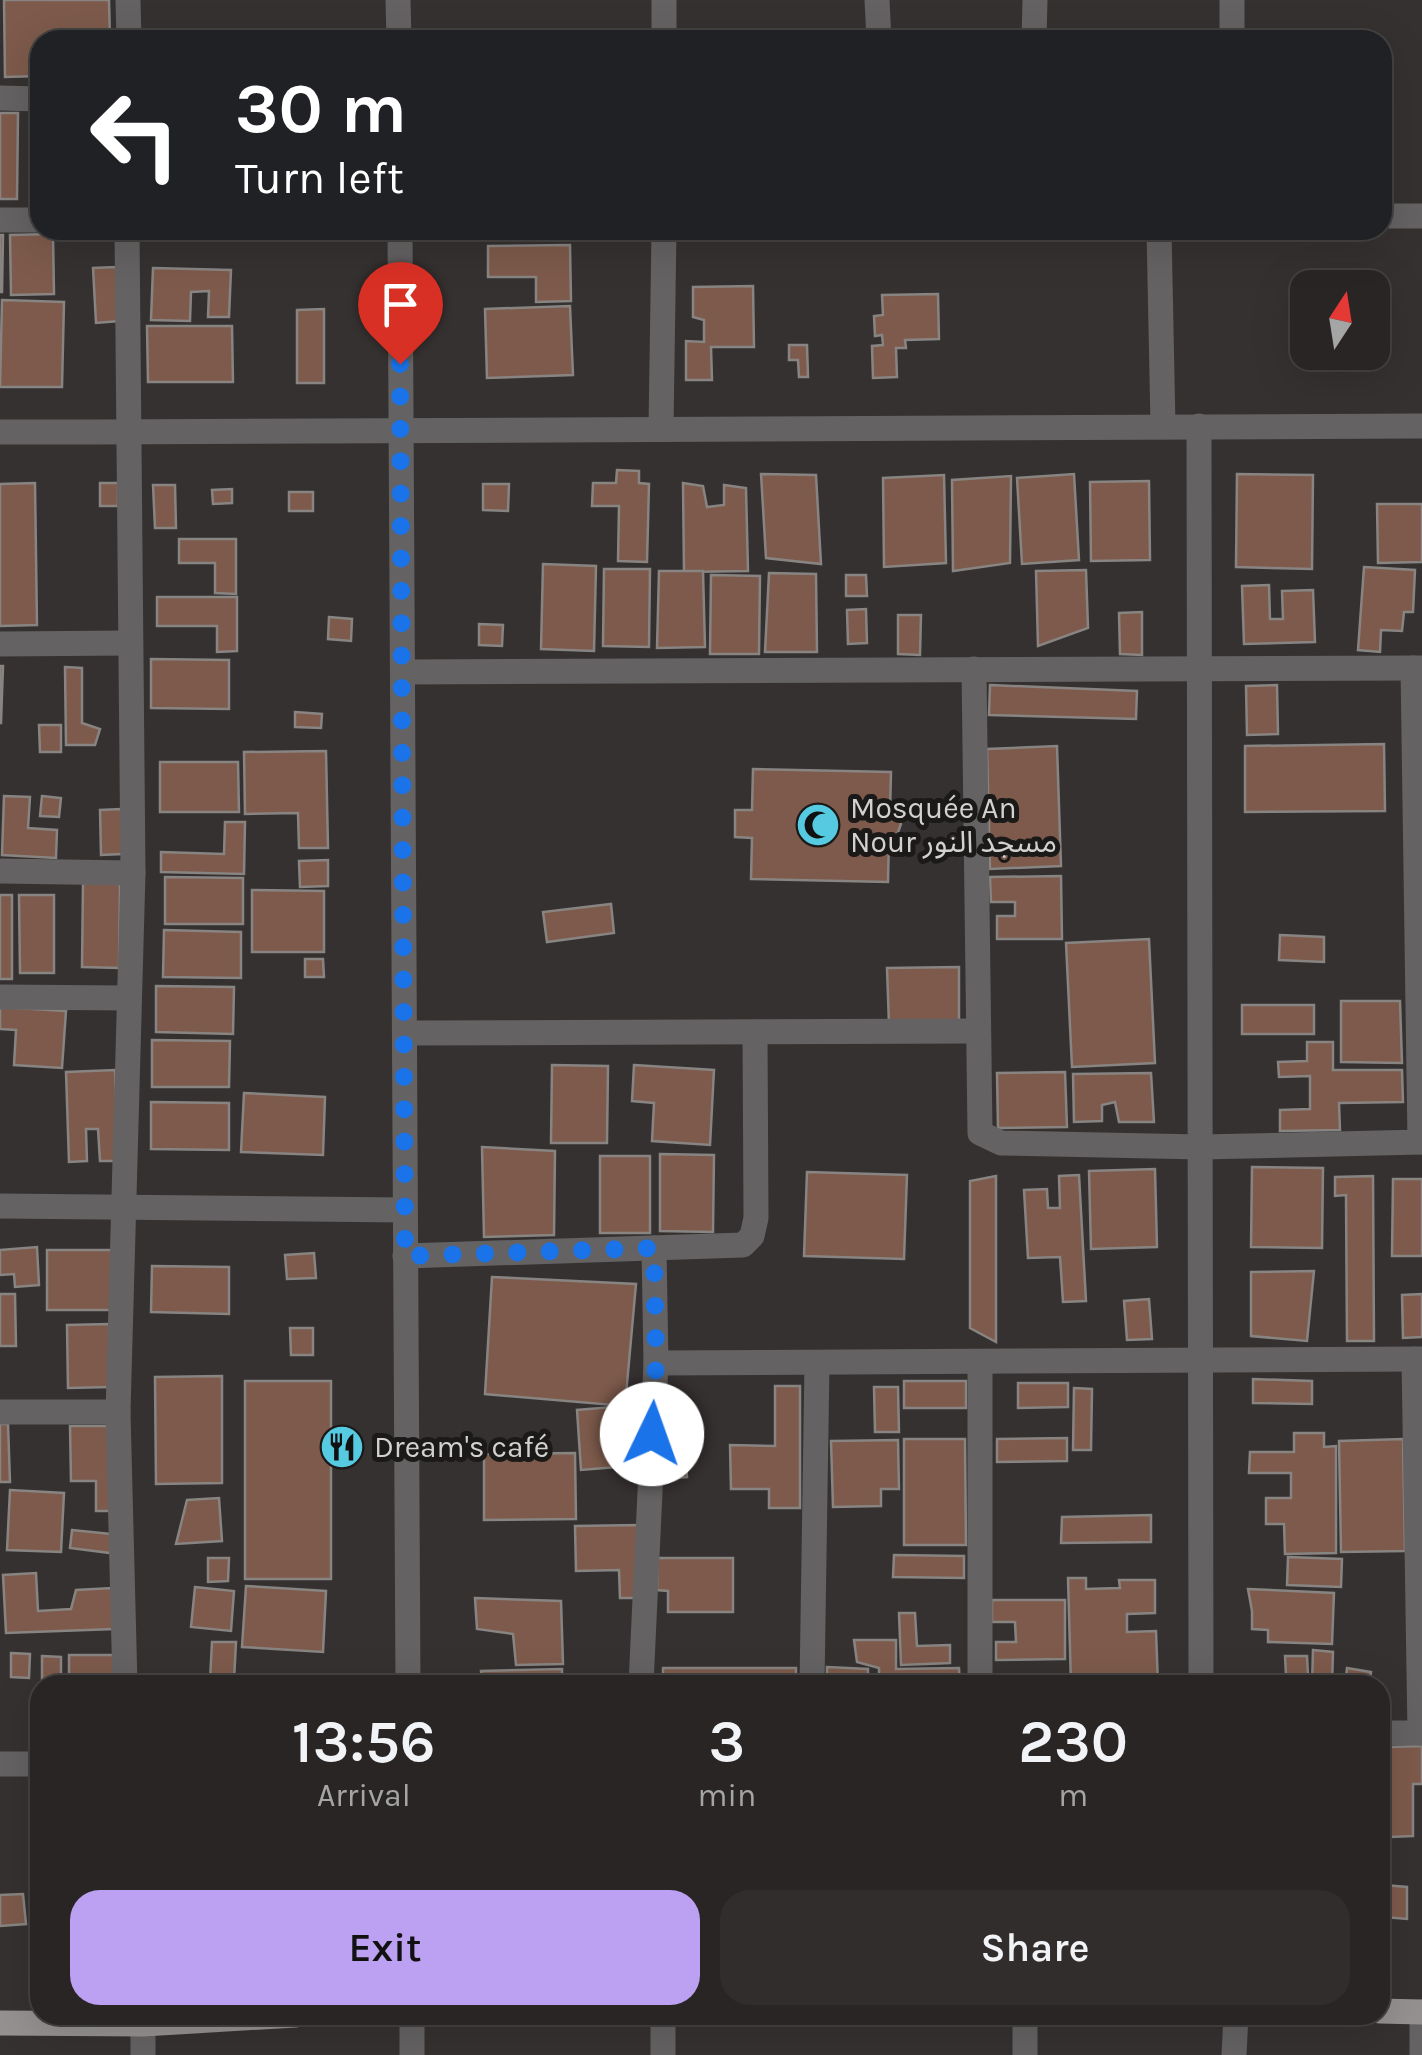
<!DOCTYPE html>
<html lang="en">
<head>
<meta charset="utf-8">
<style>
  :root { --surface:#282524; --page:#302d2c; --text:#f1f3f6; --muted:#a5a5a6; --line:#444241; --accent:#bca0f2 }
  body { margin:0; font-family:Karla,"Noto Sans Arabic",sans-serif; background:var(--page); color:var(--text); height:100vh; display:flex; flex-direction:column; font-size:38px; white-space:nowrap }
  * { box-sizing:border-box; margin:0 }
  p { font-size:32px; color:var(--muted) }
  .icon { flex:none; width:55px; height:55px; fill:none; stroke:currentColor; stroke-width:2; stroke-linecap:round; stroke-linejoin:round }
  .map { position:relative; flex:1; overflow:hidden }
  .details { position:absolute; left:30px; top:1675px; width:1360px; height:350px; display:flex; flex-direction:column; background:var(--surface); border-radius:30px; box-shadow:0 10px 40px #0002,0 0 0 2px var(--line) }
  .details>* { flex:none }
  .banner { position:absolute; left:30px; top:30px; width:1362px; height:210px; border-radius:30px; box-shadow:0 10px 40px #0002,0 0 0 2px var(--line); background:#202124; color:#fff; overflow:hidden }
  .needle { width:65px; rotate:12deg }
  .tools { position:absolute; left:1290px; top:270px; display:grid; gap:20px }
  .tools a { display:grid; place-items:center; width:100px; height:100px; border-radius:20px; background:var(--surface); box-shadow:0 10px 40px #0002,0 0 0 2px var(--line); font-size:50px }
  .pin { position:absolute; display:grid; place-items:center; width:85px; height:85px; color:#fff; margin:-102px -42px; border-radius:50% 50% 50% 0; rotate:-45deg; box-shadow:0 0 10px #0007 }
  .pin .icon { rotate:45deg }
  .me { position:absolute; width:110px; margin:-55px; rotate:3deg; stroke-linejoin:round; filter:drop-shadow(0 0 8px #0008) }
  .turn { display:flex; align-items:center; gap:35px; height:210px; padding:0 40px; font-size:45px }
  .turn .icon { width:130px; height:130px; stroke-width:2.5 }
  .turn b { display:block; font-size:70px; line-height:85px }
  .eta { display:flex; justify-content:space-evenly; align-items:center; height:170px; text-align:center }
  .eta b { font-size:60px; font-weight:600; line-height:70px }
  .primary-button { display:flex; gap:20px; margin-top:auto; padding:20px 40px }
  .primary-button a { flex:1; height:115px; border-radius:30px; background:var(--accent); color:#111; font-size:40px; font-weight:600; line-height:115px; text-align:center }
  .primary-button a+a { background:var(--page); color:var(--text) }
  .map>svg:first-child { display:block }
  .building { fill:#7d5a4b; stroke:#888482; stroke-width:2.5 }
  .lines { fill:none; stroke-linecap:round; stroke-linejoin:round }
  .minor { stroke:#646263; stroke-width:25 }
  .major { stroke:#959191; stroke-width:25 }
  .route { stroke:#1a73e8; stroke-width:18; stroke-dasharray:0 32.4 }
  .labels { text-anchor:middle; stroke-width:10; stroke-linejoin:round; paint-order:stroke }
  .poi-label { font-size:30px; fill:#d3d1d0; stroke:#1b1a19; text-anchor:start }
</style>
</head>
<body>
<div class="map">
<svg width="1422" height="2055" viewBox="0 0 1422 2055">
  <rect width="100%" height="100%" fill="#353130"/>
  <g class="building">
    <polygon points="4,0 109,0 110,40 40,40 40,76 5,77"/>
    <polygon points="0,113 18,113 17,199 0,199"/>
    <polygon points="53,234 54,294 11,295 10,235"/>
    <polygon points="0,235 3,235 2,292 0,292"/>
    <polygon points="570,245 571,301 536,302 536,277 488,277 488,246"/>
    <polygon points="116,267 119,321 96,323 93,268"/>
    <polygon points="153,268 231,270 229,317 208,317 209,291 191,292 190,321 151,320"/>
    <polygon points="753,286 754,347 711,347 712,380 686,380 686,341 704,342 704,320 693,317 693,287"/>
    <polygon points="938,294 939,339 905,340 906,348 896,348 897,377 873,378 872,346 883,345 882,335 875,336 874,316 883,315 882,295"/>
    <polygon points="2,300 64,302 62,387 0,387"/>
    <polygon points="570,306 573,375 487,378 485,309"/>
    <polygon points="324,309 324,383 297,383 297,310"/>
    <polygon points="147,326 232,326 233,382 148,382"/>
    <polygon points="789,345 807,345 808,377 799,377 798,360 789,360"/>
    <polygon points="617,470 639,471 639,483 649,484 647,562 618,561 619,506 592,506 593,483 616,483"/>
    <polygon points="761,474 816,475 821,564 766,558"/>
    <polygon points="1074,474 1079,560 1022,564 1017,478"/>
    <polygon points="1237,474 1313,475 1312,569 1236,567"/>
    <polygon points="944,475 946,563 884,567 883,478"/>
    <polygon points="1011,476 1010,563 953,571 952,480"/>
    <polygon points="1149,481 1150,560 1091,561 1090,482"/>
    <polygon points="35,483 37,625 0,626 0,484"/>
    <rect x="100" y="483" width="18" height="23"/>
    <polygon points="683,483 703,486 707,507 724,505 724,485 746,488 748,571 684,572"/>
    <polygon points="483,484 509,484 508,511 483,510"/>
    <polygon points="153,485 175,485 176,528 155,528"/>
    <polygon points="232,489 232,503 213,504 212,490"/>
    <rect x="289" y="492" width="24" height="19"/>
    <polygon points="1377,504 1422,504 1422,562 1378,563"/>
    <polygon points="179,539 236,539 236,594 215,593 215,563 179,563"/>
    <polygon points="543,564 596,566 594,651 541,649"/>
    <polygon points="1364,567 1415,570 1413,612 1404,612 1402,631 1381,630 1380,652 1358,650"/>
    <polygon points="604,569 650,569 649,647 603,646"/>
    <polygon points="1086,570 1088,628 1038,646 1036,571"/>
    <polygon points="659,571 703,571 705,647 657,648"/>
    <polygon points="769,573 816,574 817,652 765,652"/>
    <polygon points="711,575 760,576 759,654 710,654"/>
    <polygon points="846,575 866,575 867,596 846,596"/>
    <polygon points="1269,585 1270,619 1283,619 1282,591 1313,590 1315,642 1244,644 1242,586"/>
    <polygon points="157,597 237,597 237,651 217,652 217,626 157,626"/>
    <polygon points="866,609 867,643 848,644 847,610"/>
    <polygon points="1142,612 1142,655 1120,654 1119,613"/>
    <polygon points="898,615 921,615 920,655 898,654"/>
    <polygon points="329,617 352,619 351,641 328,639"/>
    <polygon points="479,624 503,625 502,646 479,645"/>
    <polygon points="151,659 229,660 229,709 151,708"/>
    <polygon points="0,666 3,666 1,723 0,723"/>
    <polygon points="65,667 82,668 82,723 100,729 95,745 66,745"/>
    <polygon points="990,685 1137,691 1136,719 989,715"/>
    <polygon points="1277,685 1278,734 1247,735 1246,686"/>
    <polygon points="295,712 322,714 321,728 295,727"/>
    <polygon points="39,725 61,725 61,752 40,752"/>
    <polygon points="1384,744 1385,811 1245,812 1245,746"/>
    <polygon points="1057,746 1061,866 990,869 987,749"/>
    <polygon points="326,751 328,848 299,848 298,813 245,814 244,752"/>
    <polygon points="160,762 238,762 239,812 160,812"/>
    <polygon points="753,769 891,772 890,812 898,816 901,824 897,835 889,838 888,882 751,879 752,838 735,837 735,810 752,810"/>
    <polygon points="4,796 30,797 28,828 57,830 56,858 2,855"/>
    <polygon points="42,796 61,798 59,817 40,816"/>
    <polygon points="121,809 123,854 101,855 100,810"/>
    <polygon points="225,822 245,822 244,874 161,872 161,852 224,854"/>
    <polygon points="328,860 328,886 300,887 299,861"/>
    <polygon points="1061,876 1062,939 997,939 997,916 1015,916 1015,902 991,902 990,877"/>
    <polygon points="165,877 243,878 243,924 165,924"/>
    <polygon points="83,883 120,884 119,968 82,967"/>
    <polygon points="252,890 324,891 324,952 252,952"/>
    <rect x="0" y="895" width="12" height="84"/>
    <polygon points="19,895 54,895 54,973 20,973"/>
    <polygon points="611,904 614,933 547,942 543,912"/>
    <polygon points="164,930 241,932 241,978 163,977"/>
    <polygon points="1280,935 1324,937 1324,962 1279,960"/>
    <polygon points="1149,939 1155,1063 1072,1067 1066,943"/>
    <polygon points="305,959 323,959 324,977 305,977"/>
    <polygon points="959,967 959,1024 889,1025 887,968"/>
    <polygon points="156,986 234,987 233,1034 156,1032"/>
    <polygon points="1341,1001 1400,1001 1402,1063 1341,1062"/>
    <rect x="1242" y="1005" width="72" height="29"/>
    <polygon points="0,1007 66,1011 62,1068 14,1065 16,1030 0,1029"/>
    <polygon points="152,1040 230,1041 229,1087 152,1087"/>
    <polygon points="1307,1042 1333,1042 1333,1070 1402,1070 1403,1102 1339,1103 1340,1130 1280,1131 1280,1110 1310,1109 1310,1076 1279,1077 1278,1062 1307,1061"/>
    <polygon points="552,1065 608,1066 607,1143 551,1143"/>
    <polygon points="634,1065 714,1070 710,1145 652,1141 654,1103 632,1101"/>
    <polygon points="115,1070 118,1161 100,1161 98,1129 86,1129 87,1161 69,1162 66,1072"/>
    <polygon points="1065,1072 1067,1127 998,1128 997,1073"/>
    <polygon points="1151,1073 1154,1122 1119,1122 1115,1102 1102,1105 1102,1121 1074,1122 1073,1074"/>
    <polygon points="244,1093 325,1097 323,1155 241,1152"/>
    <polygon points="151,1102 229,1103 229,1150 151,1149"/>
    <polygon points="482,1147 555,1151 554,1235 484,1237"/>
    <polygon points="660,1154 714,1155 713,1232 660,1231"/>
    <rect x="600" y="1156" width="50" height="77"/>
    <polygon points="1252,1167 1323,1168 1322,1248 1251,1247"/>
    <polygon points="1155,1169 1157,1247 1091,1249 1089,1171"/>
    <polygon points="807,1172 907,1175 904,1259 804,1256"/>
    <polygon points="1079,1175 1086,1301 1063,1302 1060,1257 1028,1258 1024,1190 1047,1189 1048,1208 1060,1208 1059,1176"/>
    <polygon points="996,1176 996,1342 970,1328 970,1181"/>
    <polygon points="1373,1176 1374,1341 1347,1341 1346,1195 1335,1196 1335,1177"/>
    <polygon points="1393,1179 1422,1179 1422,1256 1392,1256"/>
    <polygon points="37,1247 39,1285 15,1287 14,1274 0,1275 0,1250"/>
    <rect x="47" y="1250" width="66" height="60"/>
    <polygon points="314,1253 316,1278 287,1279 285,1255"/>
    <polygon points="152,1266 229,1267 229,1314 151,1312"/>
    <polygon points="1314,1271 1307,1341 1251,1336 1251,1272"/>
    <polygon points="492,1277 636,1284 625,1406 485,1394"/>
    <polygon points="0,1294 15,1294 16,1346 0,1346"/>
    <polygon points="1422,1294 1422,1337 1403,1338 1402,1295"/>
    <polygon points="1149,1299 1152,1339 1127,1340 1124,1301"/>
    <polygon points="109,1324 110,1387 68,1388 67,1325"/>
    <polygon points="290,1328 313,1328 313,1355 291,1355"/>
    <polygon points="222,1376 222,1483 156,1484 155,1377"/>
    <polygon points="1253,1379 1312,1381 1312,1404 1253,1403"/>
    <rect x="245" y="1381" width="86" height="198"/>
    <rect x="904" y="1381" width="62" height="27"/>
    <polygon points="1018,1383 1068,1383 1068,1407 1018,1408"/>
    <polygon points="775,1386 800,1386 800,1508 769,1508 769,1489 731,1489 730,1445 775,1446"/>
    <polygon points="874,1387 898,1387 899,1432 875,1432"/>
    <polygon points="1074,1388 1092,1389 1091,1450 1073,1450"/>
    <polygon points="625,1406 629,1466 581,1470 577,1410"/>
    <polygon points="0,1424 8,1424 10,1482 0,1482"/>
    <polygon points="70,1426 110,1426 111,1511 96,1511 96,1481 71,1481"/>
    <polygon points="1294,1433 1324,1433 1324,1447 1336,1446 1336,1553 1285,1554 1284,1524 1266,1524 1266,1498 1291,1498 1291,1473 1249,1473 1250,1452 1294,1452"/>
    <polygon points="1067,1438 1067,1461 997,1462 997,1439"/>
    <polygon points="904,1439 965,1439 966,1545 904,1545"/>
    <polygon points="1403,1439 1405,1551 1341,1552 1339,1441"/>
    <polygon points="898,1440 899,1489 881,1489 881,1506 833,1507 831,1441"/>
    <polygon points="659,1447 685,1447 687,1477 661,1479"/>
    <polygon points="575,1453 576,1519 484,1520 484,1454"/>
    <polygon points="10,1490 64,1493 61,1552 7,1550"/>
    <polygon points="219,1498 222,1541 176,1544 187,1500"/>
    <polygon points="1151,1515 1151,1542 1061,1543 1062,1517"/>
    <polygon points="640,1525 641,1598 620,1598 619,1570 576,1571 575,1526"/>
    <polygon points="72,1530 112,1534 110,1553 70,1548"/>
    <polygon points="894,1555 964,1556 964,1578 893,1577"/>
    <polygon points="1288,1557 1342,1559 1341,1587 1287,1585"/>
    <polygon points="208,1558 229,1558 228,1581 208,1582"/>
    <polygon points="658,1558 733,1558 733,1612 668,1612 668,1591 657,1590"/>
    <polygon points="36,1573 38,1611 71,1609 76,1590 112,1588 114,1629 6,1633 3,1575"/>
    <polygon points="1068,1578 1086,1578 1086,1589 1120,1588 1119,1580 1155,1580 1155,1613 1127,1614 1127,1632 1156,1631 1158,1685 1071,1685"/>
    <polygon points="246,1586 326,1591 323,1652 242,1647"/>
    <polygon points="195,1587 234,1591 231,1631 191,1627"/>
    <polygon points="1248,1589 1334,1593 1332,1644 1268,1642 1268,1630 1252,1629 1252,1611"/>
    <polygon points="475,1598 561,1601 563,1664 516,1665 513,1634 477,1629"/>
    <polygon points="992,1600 1065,1600 1065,1659 996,1660 996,1642 1016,1642 1015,1622 992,1622"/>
    <polygon points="899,1613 915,1613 917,1646 950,1645 950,1663 901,1665"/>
    <polygon points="854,1640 896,1640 896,1669 959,1668 960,1685 879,1685 879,1668 857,1662"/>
    <polygon points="212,1642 236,1642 234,1681 210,1680"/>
    <polygon points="1313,1650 1333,1652 1332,1685 1312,1685"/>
    <polygon points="11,1653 30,1654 29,1678 11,1677"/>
    <rect x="69" y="1655" width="49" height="30"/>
    <polygon points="42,1656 61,1657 61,1680 42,1680"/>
    <polygon points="1285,1656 1307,1656 1308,1675 1286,1675"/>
    <polygon points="827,1667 868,1669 868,1685 827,1685"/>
    <rect x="663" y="1668" width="133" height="17"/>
    <polygon points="1347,1668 1371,1672 1369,1685 1345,1685"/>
    <polygon points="562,1669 562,1685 482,1685 481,1671"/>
    <polygon points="241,1680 298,1681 297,1685 241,1685"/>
    <polygon points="1422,1746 1422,1784 1413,1784 1413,1836 1390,1837 1388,1747"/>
    <polygon points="1384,1885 1407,1887 1407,1919 1384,1917"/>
    <polygon points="23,1894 26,1924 0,1926 0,1895"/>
  </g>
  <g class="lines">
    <g class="minor">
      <polyline points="128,0 129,40"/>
      <polyline points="398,0 399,40"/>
      <polyline points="664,0 664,40"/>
      <polyline points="877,0 879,40"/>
      <polyline points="1232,0 1232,40"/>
      <polyline points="1034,40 1035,0"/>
      <polyline points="0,98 40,99"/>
      <polyline points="1382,216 1422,216"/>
      <polyline points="0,220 40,220"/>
      <polyline points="400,230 408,1685"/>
      <polyline points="1159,230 1163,426"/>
      <polyline points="1199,426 1201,1685"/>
      <polyline points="661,427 664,230"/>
      <path d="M0 432C474 433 948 426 1422 426"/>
      <polyline points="0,644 130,643"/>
      <polyline points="1413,668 1420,1142"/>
      <polyline points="974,669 980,1133 1001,1143 1201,1147 1422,1142"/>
      <polyline points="403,672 1422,668"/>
      <polyline points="0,871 133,873"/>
      <polyline points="0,997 128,998"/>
      <polyline points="405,1033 978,1031"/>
      <polyline points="0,1206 405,1210"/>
      <polyline points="405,1256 743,1245 752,1236 756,1218 755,1032"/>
      <polyline points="1414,1359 1420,1733"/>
      <polyline points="656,1363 1422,1359"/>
      <polyline points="0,1412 118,1412"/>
      <polyline points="125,1685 118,1412 133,873 127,230"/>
      <polyline points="641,1685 656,1363 654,1248"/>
      <polyline points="812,1685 817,1363"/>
      <polyline points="980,1685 980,1363"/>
      <polyline points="1380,1733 1422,1733"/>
      <polyline points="0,1764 40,1764"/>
      <polyline points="1422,2012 1422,2055"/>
      <polyline points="663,2015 663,2055"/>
      <polyline points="1025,2015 1025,2055"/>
      <polyline points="143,2055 143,2015"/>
      <polyline points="412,2055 412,2015"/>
      <polyline points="1234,2055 1236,2015"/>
    </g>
    <g class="major">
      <polyline points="1380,2011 1422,2012"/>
      <polyline points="0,2023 143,2024 296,2015"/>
    </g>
  </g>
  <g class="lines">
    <polyline class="route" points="400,364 405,1256 654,1248 656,1363 652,1434"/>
  </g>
  <defs>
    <g id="mosque-disc" transform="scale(2.25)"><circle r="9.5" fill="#55cae0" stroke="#1b1a19"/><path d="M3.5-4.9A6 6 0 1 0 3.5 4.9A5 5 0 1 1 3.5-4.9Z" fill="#111"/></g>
    <g id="restaurant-disc" transform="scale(2.25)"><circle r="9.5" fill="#55cae0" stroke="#1b1a19"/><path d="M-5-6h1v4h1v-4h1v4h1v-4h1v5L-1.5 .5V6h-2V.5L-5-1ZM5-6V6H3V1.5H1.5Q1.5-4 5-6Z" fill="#111"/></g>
  </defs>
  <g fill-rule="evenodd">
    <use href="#mosque-disc" x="818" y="825"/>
    <use href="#restaurant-disc" x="342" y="1447"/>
  </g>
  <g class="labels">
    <g class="poi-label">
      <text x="850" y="818">Mosquée An<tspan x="850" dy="34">Nour مسجد النور</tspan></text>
      <text x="374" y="1457">Dream's café</text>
    </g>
  </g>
</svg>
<div class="tools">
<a><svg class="needle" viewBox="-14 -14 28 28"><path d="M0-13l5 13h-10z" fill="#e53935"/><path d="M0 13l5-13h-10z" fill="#a5a5a6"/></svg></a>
</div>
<div class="pin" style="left:400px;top:364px;background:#d93025"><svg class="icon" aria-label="arrive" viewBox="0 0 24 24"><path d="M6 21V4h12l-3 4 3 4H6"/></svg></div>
<svg class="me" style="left:652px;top:1434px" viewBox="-20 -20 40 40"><circle r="19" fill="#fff"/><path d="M0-13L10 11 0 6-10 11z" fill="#1a73e8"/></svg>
<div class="banner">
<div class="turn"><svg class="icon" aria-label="left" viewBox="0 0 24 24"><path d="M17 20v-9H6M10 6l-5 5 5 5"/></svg><div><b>30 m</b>Turn left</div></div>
</div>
<section class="details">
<div class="eta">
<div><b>13:56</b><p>Arrival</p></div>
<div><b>3</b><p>min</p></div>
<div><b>230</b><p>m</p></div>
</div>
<div class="primary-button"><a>Exit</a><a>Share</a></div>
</section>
</div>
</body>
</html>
